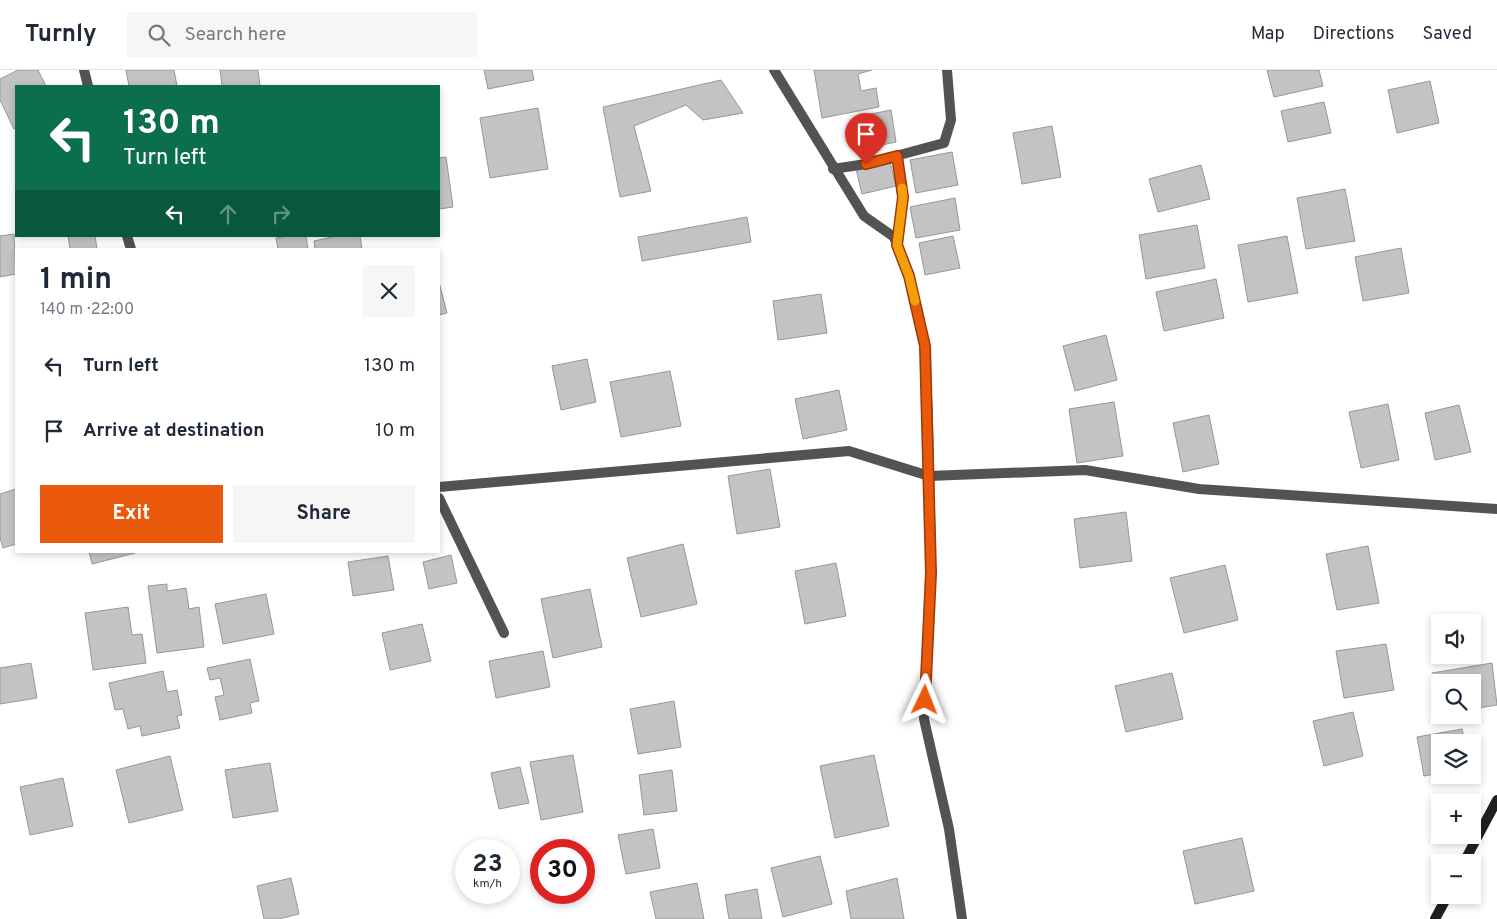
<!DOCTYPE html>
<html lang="en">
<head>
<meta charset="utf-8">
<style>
  :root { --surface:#fff; --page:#f6f6f7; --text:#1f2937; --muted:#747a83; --line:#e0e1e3; --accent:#ea580c }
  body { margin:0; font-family:Overpass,sans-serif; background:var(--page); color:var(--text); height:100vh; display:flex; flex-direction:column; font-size:19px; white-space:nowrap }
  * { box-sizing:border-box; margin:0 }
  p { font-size:16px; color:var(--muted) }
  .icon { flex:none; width:28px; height:28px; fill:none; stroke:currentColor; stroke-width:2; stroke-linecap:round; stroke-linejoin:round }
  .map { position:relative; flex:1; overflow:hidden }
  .details { position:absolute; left:15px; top:178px; width:425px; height:305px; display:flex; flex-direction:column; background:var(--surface); border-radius:0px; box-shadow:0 2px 8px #0003 }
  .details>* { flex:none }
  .top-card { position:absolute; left:15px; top:15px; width:425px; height:152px; border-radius:0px; box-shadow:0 2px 8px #0003; background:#0b6e4f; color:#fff; overflow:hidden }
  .fabs { position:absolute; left:1431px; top:544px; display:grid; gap:10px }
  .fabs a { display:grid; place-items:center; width:50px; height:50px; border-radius:0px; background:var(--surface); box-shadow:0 2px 8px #0003; font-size:25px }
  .speed { position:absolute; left:455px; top:769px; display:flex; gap:10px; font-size:25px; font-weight:700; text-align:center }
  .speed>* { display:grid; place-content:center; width:65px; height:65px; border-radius:50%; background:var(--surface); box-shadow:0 2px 8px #0003; line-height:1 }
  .speed small { font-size:12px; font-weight:400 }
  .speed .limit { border:8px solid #d22; background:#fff; color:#111 }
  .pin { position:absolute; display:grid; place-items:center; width:42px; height:42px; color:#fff; margin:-51px -21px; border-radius:50% 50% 50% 0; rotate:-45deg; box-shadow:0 0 5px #0007 }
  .pin .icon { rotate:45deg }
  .me { position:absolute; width:55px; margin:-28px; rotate:2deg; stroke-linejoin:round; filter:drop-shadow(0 0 4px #0008) }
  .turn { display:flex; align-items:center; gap:18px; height:105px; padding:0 25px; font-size:22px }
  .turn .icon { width:65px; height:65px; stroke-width:2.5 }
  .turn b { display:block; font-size:35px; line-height:42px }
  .lanes { display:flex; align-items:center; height:48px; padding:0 25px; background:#0003; justify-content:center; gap:25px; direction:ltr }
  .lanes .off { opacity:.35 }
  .round { display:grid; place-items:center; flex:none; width:52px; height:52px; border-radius:0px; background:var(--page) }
  .overview { display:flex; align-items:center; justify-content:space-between; height:85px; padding:0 25px }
  h1 { font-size:30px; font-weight:700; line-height:38px }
  .primary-button { display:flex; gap:10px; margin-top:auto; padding:10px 25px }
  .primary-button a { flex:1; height:58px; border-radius:0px; background:var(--accent); color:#fff; font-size:20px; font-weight:700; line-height:58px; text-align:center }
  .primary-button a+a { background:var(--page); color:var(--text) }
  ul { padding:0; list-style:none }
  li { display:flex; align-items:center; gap:15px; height:65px; padding:0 25px }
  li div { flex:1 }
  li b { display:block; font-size:19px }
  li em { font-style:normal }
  header { display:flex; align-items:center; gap:30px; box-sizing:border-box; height:70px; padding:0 25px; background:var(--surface); border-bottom:1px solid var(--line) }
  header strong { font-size:24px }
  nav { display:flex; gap:28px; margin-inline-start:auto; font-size:18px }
  .search { width:350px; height:45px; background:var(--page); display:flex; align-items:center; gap:12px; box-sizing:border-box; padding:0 18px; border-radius:0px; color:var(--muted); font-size:19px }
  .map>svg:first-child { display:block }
  .building { fill:#c3c3c3; stroke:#979797 }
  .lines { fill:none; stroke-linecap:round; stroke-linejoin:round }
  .minor { stroke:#535353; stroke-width:10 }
  .secondary { stroke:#202020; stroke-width:10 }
  .route-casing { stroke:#983908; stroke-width:12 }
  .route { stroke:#ea580c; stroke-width:9 }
  .slow { stroke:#f59e0b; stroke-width:9 }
</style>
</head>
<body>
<header>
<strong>Turnly</strong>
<div class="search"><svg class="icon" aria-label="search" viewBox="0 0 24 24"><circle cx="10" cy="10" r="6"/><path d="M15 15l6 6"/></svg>Search here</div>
<nav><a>Map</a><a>Directions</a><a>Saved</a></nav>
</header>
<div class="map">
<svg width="1497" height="849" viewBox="0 0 1497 849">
  <rect width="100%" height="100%" fill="#fff"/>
  <g class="building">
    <polygon points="18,0 38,0 46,16 16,16 16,58 14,59 0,30 0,9"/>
    <polygon points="126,0 174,0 177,16 129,16"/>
    <polygon points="220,0 258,0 260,16 222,16"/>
    <polygon points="484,0 532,0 534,10 488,19"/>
    <polygon points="814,0 872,0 858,4 861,21 876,18 879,37 822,48"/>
    <polygon points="1267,0 1319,0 1323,16 1274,27"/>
    <polygon points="721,10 743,43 703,50 686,35 634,56 651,121 620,127 603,37"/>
    <polygon points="1430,11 1439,53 1397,63 1388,20"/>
    <polygon points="1324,32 1331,63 1288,72 1281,41"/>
    <polygon points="538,38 548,99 490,108 480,48"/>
    <polygon points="891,40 896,72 862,79 856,47"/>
    <polygon points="1052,56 1061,107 1022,114 1013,63"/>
    <polygon points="952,82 958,115 916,123 910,90"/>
    <polygon points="446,87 453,137 439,139 439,88"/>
    <polygon points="890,92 896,116 862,124 856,99"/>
    <polygon points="1201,95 1210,129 1158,142 1149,109"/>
    <polygon points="1345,119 1355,171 1306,179 1297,128"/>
    <polygon points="955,128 960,160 916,168 910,137"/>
    <polygon points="747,147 751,172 642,191 638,167"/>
    <polygon points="1197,155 1205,198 1146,209 1139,165"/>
    <polygon points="14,164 16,204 0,207 0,166"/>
    <polygon points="68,166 95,166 97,179 70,179"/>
    <polygon points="290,166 306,166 308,179 278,179 276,168"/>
    <polygon points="337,166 360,166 362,179 315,179 314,171"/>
    <polygon points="953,166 960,198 925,205 919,173"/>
    <polygon points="1287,166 1298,223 1248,232 1238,175"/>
    <polygon points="1401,178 1409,223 1363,231 1355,187"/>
    <polygon points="1216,209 1224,248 1164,261 1156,222"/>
    <polygon points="439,212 447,243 439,245"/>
    <polygon points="821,224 827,263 778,270 773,231"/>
    <polygon points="1106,265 1117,310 1075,321 1063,276"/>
    <polygon points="587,289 596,332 561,340 552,296"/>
    <polygon points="670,301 681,356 621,367 610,312"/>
    <polygon points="839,320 847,360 803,369 795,329"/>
    <polygon points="1114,332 1123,386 1077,393 1069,339"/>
    <polygon points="1388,334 1399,390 1361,398 1349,342"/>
    <polygon points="1459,335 1471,382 1435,390 1425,343"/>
    <polygon points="1209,345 1219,394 1183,402 1173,353"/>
    <polygon points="770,399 780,457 737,464 728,406"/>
    <polygon points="16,419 16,474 3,478 0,468 0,424"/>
    <polygon points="1126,442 1132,491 1080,498 1074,449"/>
    <polygon points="683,474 697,534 641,547 627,488"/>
    <polygon points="1368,476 1379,533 1337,540 1326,484"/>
    <polygon points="89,481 134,481 135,483 92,494"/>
    <polygon points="451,485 457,513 429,519 423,492"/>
    <polygon points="388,486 394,520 353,526 348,492"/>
    <polygon points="836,493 846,546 805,554 795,501"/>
    <polygon points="1225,495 1238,550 1184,563 1170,508"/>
    <polygon points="167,514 167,521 186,518 189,539 199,537 204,577 157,583 148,516"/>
    <polygon points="590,519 602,577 553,588 541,529"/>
    <polygon points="266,524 274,564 223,574 215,534"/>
    <polygon points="128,537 132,565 142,564 146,593 93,600 85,543"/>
    <polygon points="422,554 431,591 390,600 382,563"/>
    <polygon points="1386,574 1394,620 1344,628 1336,581"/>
    <polygon points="543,581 550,617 496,628 489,591"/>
    <polygon points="250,589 259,631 250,633 252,643 220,650 215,627 224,625 220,608 210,610 207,598"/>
    <polygon points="31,593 37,628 0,634 0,598"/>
    <polygon points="1492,593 1497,635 1472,639 1472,612 1440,612 1439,645 1432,603"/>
    <polygon points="163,601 167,622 177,620 182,645 177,646 180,658 142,666 140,656 128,659 123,639 115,640 109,613"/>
    <polygon points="1172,603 1183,649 1126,662 1115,616"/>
    <polygon points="674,631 681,677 638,684 630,639"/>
    <polygon points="1353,642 1363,686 1324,696 1313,651"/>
    <polygon points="1462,659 1465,672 1440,672 1440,703 1424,706 1417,667"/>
    <polygon points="573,685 583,742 541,750 530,692"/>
    <polygon points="874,685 889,756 835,768 820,696"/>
    <polygon points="170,686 183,740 129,753 116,700"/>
    <polygon points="270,693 278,741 233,748 225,700"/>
    <polygon points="520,697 529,733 499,739 491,703"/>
    <polygon points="672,700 677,741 644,745 639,705"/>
    <polygon points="63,708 73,756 30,765 20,717"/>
    <polygon points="653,759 660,798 626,804 618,765"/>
    <polygon points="1242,768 1254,821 1195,834 1183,781"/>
    <polygon points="820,786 832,834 783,847 771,798"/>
    <polygon points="291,808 299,844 279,849 264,849 257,816"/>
    <polygon points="897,808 904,849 851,849 846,821"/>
    <polygon points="697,813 704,849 656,849 650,822"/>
    <polygon points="757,819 762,849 729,849 725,825"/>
  </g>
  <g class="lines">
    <g class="minor">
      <polyline points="84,0 88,16"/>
      <polyline points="774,0 864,146 894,167 909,206 925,276 928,352 931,503 924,649 949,759 962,849"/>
      <polyline points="833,99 866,94 944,73 951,50 947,0"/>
      <polyline points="127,166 131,179"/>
      <polyline points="897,174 903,127 897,86"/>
      <polyline points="439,417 849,381 929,406 1085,400 1199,419 1497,439"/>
      <polyline points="439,428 504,563"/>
    </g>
    <g class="secondary">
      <polyline points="1464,792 1497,730"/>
      <polyline points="1435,849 1448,825"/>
    </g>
  </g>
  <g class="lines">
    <g class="route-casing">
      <polyline id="route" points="866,94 897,86 903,127 897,175 909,206 925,276 931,503 925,630"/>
    </g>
    <use href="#route" class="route"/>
    <polyline class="slow" points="902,118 903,127 897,175 909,206 915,231"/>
  </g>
</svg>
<div class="fabs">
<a><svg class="icon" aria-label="sound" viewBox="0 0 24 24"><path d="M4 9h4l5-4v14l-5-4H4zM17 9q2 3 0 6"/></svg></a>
<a><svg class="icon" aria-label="search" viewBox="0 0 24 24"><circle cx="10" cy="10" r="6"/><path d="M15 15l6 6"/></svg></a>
<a><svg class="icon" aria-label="layers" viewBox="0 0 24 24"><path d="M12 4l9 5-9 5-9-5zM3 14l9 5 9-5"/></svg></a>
<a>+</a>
<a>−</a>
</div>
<div class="speed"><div>23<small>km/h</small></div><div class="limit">30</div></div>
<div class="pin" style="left:866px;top:94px;background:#d93025"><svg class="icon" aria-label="arrive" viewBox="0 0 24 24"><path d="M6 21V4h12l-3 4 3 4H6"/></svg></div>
<svg class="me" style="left:925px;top:630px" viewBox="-20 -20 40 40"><path d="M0-17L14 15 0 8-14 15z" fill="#ea580c" stroke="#fff" stroke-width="4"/></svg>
<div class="top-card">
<div class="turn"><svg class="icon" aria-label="left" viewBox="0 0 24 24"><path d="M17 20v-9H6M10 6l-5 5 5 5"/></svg><div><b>130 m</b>Turn left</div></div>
<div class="lanes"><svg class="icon" aria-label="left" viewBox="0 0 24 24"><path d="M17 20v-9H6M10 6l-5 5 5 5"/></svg><svg class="icon off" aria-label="ahead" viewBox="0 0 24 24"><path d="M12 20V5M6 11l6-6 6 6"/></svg><svg class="icon off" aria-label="right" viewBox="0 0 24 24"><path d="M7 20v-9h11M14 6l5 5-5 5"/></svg></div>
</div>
<section class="details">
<div class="overview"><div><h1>1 min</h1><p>140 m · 22:00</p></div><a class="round"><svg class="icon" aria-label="close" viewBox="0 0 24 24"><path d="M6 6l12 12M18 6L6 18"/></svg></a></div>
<ul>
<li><svg class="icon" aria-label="left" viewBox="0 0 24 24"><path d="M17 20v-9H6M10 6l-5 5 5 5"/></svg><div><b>Turn left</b></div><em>130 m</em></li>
<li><svg class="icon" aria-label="arrive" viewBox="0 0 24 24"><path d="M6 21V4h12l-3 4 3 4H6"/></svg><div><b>Arrive at destination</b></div><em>10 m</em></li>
</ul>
<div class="primary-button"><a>Exit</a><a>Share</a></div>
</section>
</div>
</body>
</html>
